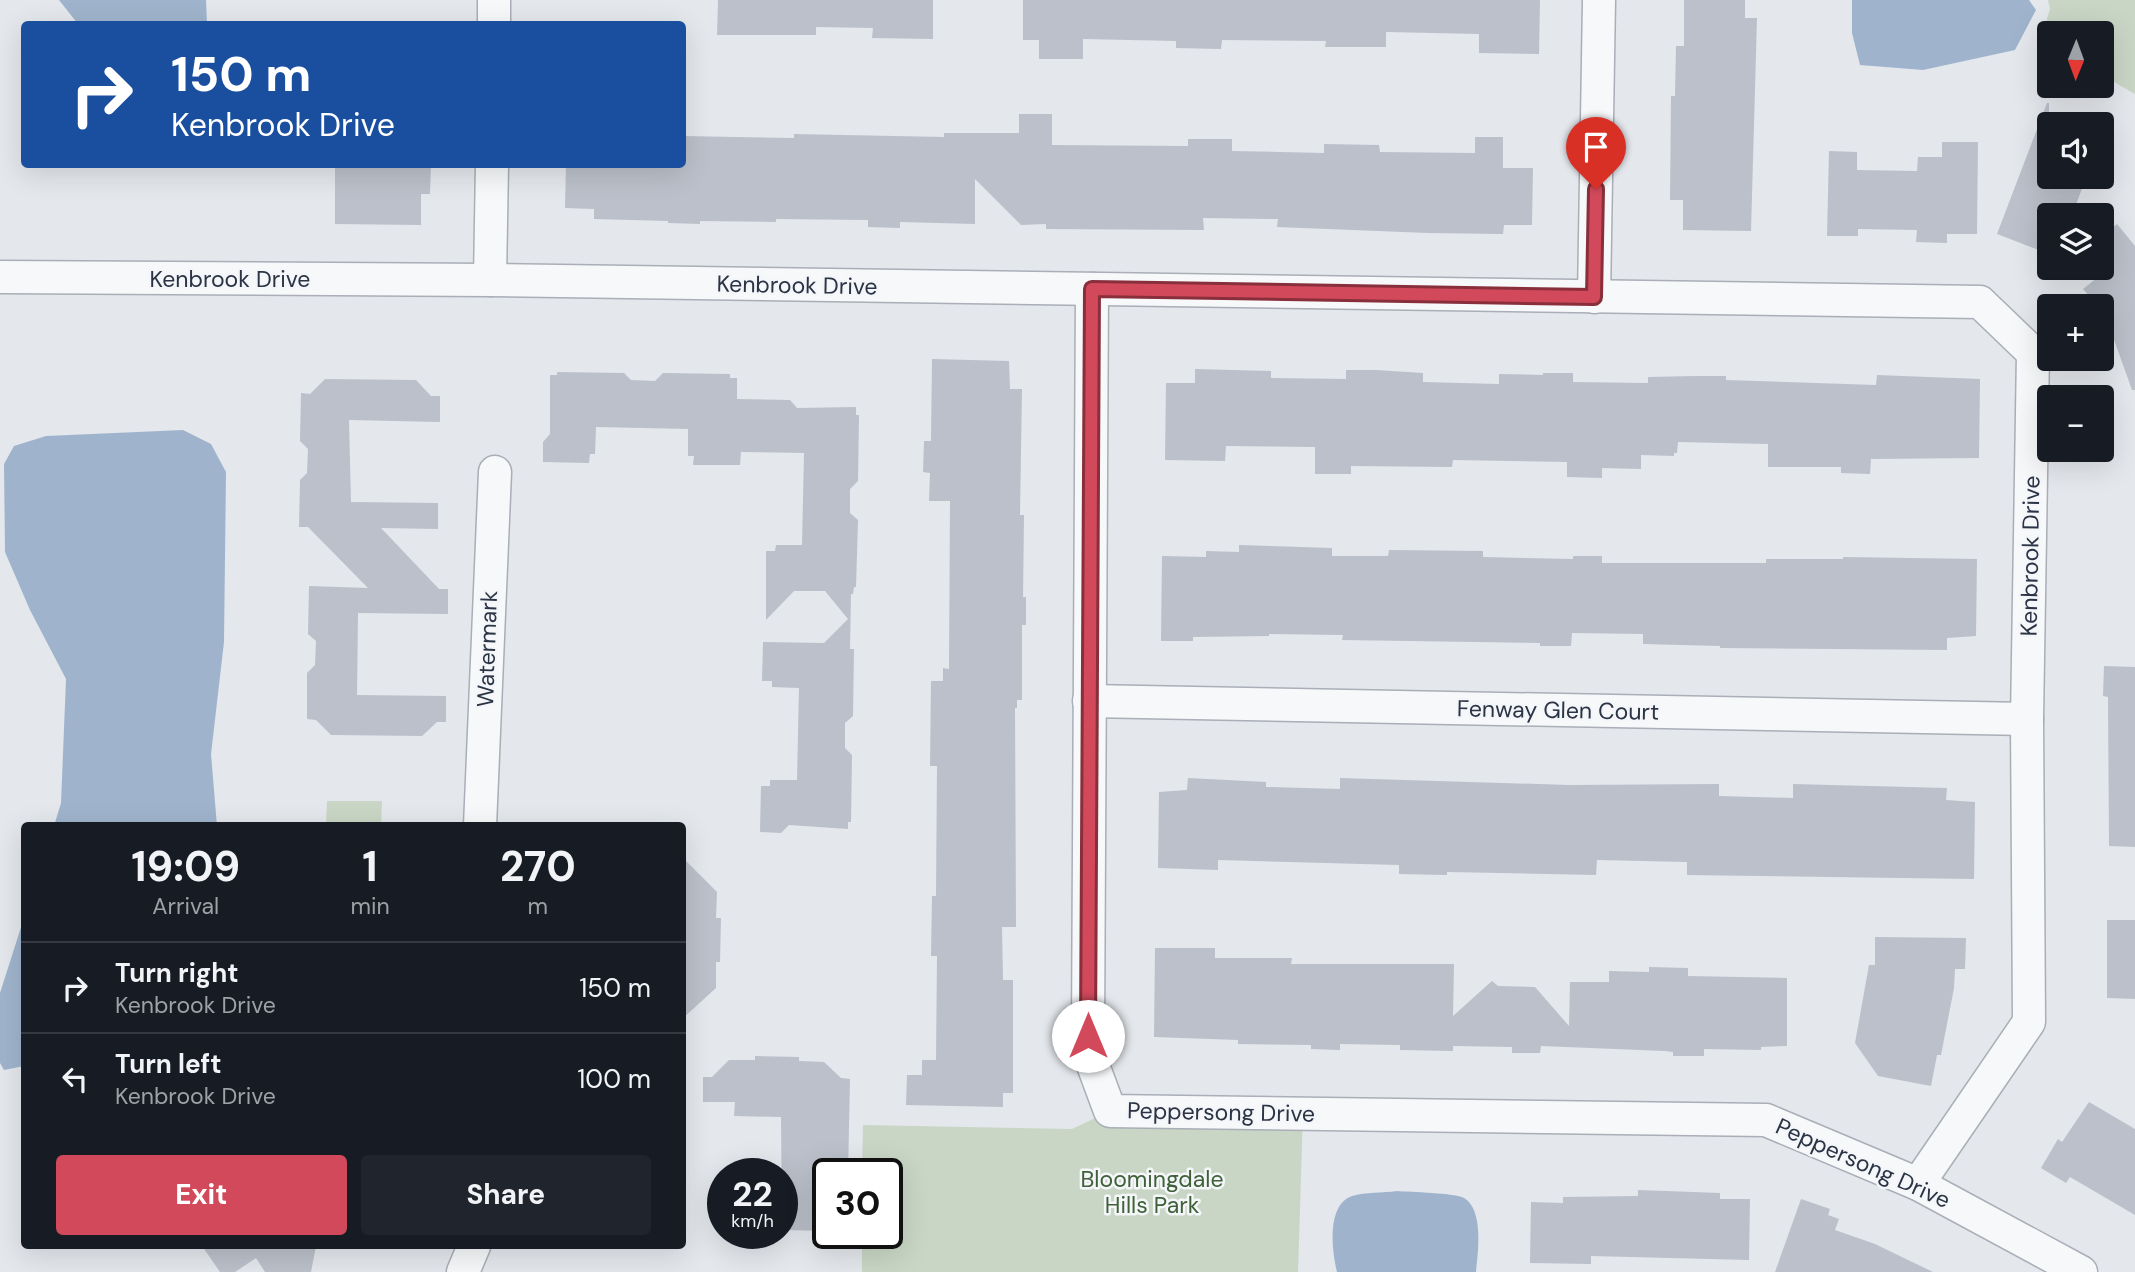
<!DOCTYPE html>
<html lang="en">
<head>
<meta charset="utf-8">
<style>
  :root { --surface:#171b24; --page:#20242c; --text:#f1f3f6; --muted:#9ea1a6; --line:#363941; --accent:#d1495b }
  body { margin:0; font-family:"DM Sans",sans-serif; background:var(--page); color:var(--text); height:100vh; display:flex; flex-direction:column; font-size:26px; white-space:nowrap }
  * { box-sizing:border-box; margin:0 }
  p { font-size:23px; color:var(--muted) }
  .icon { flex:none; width:38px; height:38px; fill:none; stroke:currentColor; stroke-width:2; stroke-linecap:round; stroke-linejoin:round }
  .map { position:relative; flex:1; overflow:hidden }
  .panel { position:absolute; left:21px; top:822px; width:665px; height:427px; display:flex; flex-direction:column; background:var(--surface); border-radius:7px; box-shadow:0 7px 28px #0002 }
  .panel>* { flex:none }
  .guide { position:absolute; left:21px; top:21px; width:665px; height:147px; border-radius:7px; box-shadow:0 7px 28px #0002; background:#1a4fa0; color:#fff; overflow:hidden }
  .needle { width:46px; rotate:181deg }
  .controls { position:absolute; left:2037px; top:21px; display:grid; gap:14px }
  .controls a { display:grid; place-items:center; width:77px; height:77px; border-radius:7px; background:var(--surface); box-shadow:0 7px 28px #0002; font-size:35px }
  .speed { position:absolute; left:707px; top:1158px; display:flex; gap:14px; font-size:35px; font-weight:700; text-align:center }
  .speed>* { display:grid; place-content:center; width:91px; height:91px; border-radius:50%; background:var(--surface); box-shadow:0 7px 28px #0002; line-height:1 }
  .speed small { font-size:18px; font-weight:400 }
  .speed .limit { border:4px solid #111; border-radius:10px; background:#fff; color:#111 }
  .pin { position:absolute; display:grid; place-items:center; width:60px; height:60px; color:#fff; margin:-72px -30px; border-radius:50% 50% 50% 0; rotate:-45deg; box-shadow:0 0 7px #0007 }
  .pin .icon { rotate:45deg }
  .me { position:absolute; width:77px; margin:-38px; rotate:0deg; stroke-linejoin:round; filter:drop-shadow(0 0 5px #0008) }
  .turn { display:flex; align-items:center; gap:24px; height:147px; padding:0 35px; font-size:32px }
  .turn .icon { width:91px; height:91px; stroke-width:2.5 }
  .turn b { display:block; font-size:49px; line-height:60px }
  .eta { display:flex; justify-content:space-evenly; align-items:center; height:119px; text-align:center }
  .eta b { font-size:42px; font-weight:700; line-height:49px }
  .action { display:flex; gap:14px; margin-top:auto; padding:14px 35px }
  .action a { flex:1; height:80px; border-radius:7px; background:var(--accent); color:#fff; font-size:28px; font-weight:700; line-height:80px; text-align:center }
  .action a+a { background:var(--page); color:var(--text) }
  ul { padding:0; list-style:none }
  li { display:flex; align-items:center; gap:21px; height:91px; padding:0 35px; border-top:2px solid var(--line) }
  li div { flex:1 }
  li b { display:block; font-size:26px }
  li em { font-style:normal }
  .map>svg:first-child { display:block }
  .green { fill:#c9d6c5 }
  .water { fill:#9fb4cc }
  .building { fill:#bbc0ca }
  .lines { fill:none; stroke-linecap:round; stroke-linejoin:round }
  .minor-casing { stroke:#a9aeb7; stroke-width:35 }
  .minor { stroke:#f7f8fa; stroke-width:32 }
  .route-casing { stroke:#882f3b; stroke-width:18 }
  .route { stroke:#d1495b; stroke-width:12 }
  .labels { text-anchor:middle; stroke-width:5; stroke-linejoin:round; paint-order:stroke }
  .street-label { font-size:23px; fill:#2b3445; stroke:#f4f6f9 }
  .park-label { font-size:23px; fill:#3f6138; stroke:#f4f6f9 }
</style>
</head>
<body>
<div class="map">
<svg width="2135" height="1272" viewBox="0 0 2135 1272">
  <rect width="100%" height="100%" fill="#e4e7ec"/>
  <g class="green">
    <polygon points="2048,0 2135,0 2135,94 2102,75 2102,33 2052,33 2046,22 2050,9"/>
    <polygon points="327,801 382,801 381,826 326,826"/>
    <polygon points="1110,1111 1303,1113 1298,1272 862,1272 862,1234 887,1234 887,1174 862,1174 863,1125 1072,1129"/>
  </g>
  <g class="water">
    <polygon points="59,0 206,0 207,24 78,24"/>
    <polygon points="1852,0 2029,0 2036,10 2015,50 1923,70 1860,65 1852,33"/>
    <polygon points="183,430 211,444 226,472 224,642 211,754 217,826 54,826 61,803 66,679 30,610 5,552 4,464 14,446 46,436"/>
    <polygon points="24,918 24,1066 4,1070 0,1063 0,993"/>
    <path d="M1397 1191C1410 1192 1455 1193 1464 1198 1484 1210 1478 1252 1476 1272H1337C1332 1251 1326 1205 1352 1196 1365 1192 1383 1193 1397 1191Z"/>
  </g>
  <g class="building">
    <polygon points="718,0 933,0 933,39 872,38 873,28 816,27 816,35 717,35"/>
    <polygon points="1023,0 1540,0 1539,54 1479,53 1479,34 1386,32 1386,47 1325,47 1326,41 1222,40 1221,49 1176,48 1176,41 1083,39 1083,59 1039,59 1039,40 1023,40"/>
    <polygon points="1684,0 1745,0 1745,18 1757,18 1751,231 1683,230 1683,200 1670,200 1671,96 1675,96 1676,46 1684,46"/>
    <polygon points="2047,103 2049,103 2049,177 2059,177 2083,186 2072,215 2049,215 2049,254 1997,234"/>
    <polygon points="1019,114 1052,114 1052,145 1188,146 1188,139 1232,139 1232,151 1324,153 1324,144 1379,145 1380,152 1475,153 1475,137 1503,137 1503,168 1533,168 1532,225 1504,225 1503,234 1428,233 1277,227 1278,219 1203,218 1204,230 1046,229 1046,224 1021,225 975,179 975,224 900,222 900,228 868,227 868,220 776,219 776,222 700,221 700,224 668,223 668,221 594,219 594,209 565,208 566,164 682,164 682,136 794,138 794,134 944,137 944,133 1019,133"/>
    <polygon points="1942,142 1978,142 1977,234 1947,234 1947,243 1916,242 1917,230 1858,229 1858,236 1827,236 1829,151 1857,152 1857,170 1917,171 1918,157 1942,157"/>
    <polygon points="335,164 431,164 430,194 421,194 421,225 335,224"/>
    <polygon points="2117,224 2135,246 2135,390 2132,390 2102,306 2098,306 2083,289 2102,274 2102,237"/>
    <polygon points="932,359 1009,361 1010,389 1022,389 1020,515 1024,515 1023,597 1026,597 1026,625 1022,625 1022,700 1017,700 1017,708 1015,708 1016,927 1002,927 1003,980 1013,980 1013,1093 1003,1093 1003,1107 906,1105 907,1075 922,1075 922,1060 936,1060 937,956 931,956 932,896 936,896 937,766 930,766 931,681 943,681 943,668 949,669 950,501 929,501 930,473 923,472 924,441 931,441"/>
    <polygon points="1195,369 1271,371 1271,378 1346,379 1346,370 1376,370 1423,373 1423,382 1499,384 1499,374 1543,375 1543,373 1573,373 1573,382 1648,383 1648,377 1695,376 1726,376 1726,380 1876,385 1877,375 1980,379 1979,458 1871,459 1870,474 1841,473 1841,467 1768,467 1768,444 1678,442 1677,453 1674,453 1674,456 1641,455 1641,469 1602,468 1602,478 1567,477 1567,462 1453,460 1452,467 1351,466 1351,474 1315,474 1315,447 1226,446 1225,461 1165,460 1166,383 1195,383"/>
    <polygon points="557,372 624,373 631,380 655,381 663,373 730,374 730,378 737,378 737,399 790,400 797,408 856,407 856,415 859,415 858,481 850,489 850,513 858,520 856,587 854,587 853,594 851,594 850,649 854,649 853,716 845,723 845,748 852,755 851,822 848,822 848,829 789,825 781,833 760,832 761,786 770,786 770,780 797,780 799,688 772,687 772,681 762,681 763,642 824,643 848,619 825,591 794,591 766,620 766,551 775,551 776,545 802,545 804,453 741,452 740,465 693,465 694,456 688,456 688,429 596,427 595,454 590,454 589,463 543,462 543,442 550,434 550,375 557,375"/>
    <polygon points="325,379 416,380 431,396 440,396 440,422 349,420 351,502 438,503 438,529 381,528 439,589 448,589 448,614 358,613 357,695 446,696 446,722 437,722 422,736 331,735 316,720 307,719 307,673 315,665 316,641 308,634 309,586 368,588 308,527 299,527 300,480 307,473 308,449 300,441 301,393 310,394"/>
    <polygon points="1239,545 1332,548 1332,556 1388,556 1389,550 1483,551 1483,557 1573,559 1573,556 1602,556 1602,563 1766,563 1766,559 1843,559 1843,557 1977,559 1976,636 1947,638 1947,650 1720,648 1720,646 1643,644 1643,634 1572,633 1571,646 1540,646 1540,643 1342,640 1343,635 1269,634 1269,636 1193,637 1193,641 1161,641 1162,556 1206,557 1206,551 1239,552"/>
    <polygon points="2104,666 2135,667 2135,847 2109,846 2108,697 2103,696"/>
    <polygon points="1188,778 1266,782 1266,787 1340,789 1340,778 1569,785 1719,784 1719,796 1793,798 1793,784 1947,788 1946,800 1975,802 1974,879 1687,875 1687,862 1597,860 1596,875 1447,872 1447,875 1399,874 1399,865 1218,860 1218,870 1158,868 1159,792 1187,790"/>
    <polygon points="682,857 717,892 716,918 721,918 720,962 716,962 716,988 682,1019"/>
    <polygon points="2107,920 2135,920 2135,999 2107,998"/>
    <polygon points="1875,937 1966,938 1965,969 1955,969 1954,988 1941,1055 1937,1055 1931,1086 1878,1076 1855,1043 1869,965 1875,965"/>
    <polygon points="1155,948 1215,948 1215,958 1292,958 1291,964 1454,964 1453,1016 1492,981 1498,986 1535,987 1569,1026 1570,982 1609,982 1609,971 1649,972 1649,967 1688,968 1688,976 1787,978 1787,1046 1761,1047 1761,1050 1704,1049 1704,1056 1673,1056 1673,1052 1665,1051 1541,1046 1540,1053 1512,1053 1512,1047 1453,1046 1453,1051 1400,1050 1400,1045 1340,1044 1340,1050 1311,1049 1311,1045 1238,1044 1238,1040 1154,1037"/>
    <polygon points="755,1056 799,1057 799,1061 824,1062 841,1078 850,1079 848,1174 828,1174 828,1231 782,1230 781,1117 734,1116 735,1102 703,1102 703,1077 712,1077 729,1060 755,1060"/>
    <polygon points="2089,1102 2135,1129 2135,1215 2070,1177 2066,1183 2041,1168 2058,1139 2062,1142"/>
    <polygon points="1638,1190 1720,1193 1720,1199 1750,1199 1749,1260 1591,1256 1591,1264 1530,1263 1531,1202 1563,1203 1563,1197 1638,1196"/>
    <polygon points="1801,1199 1830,1209 1828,1215 1839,1219 1835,1230 1875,1244 1933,1272 1775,1272"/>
    <polygon points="202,1246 316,1246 311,1272 265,1272 256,1258 235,1272 220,1272"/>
  </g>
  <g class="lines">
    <g class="minor-casing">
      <g id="minor">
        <polyline points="494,24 494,0"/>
        <polyline points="0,277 490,280 1980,302 2033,353 2027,719 2029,1022 1918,1184"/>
        <polyline points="490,280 492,164"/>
        <polyline points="1092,289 1088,1036 1090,1057 1110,1111 1766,1120 1918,1184 2081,1272"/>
        <polyline points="1594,297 1599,0"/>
        <polyline points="1089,701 2027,719"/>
        <polyline points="480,826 495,472"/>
        <polyline points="463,1272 474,1246"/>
      </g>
    </g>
    <use href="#minor" class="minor"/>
  </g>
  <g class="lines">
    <g class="route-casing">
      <polyline id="route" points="1088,1036 1092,289 1594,297 1596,189"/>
    </g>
    <use href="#route" class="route"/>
  </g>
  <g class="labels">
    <g class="street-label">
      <text x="230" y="287">Kenbrook Drive</text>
      <text transform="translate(797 285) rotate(1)" y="8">Kenbrook Drive</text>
      <text transform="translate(2030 556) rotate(-89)" y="8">Kenbrook Drive</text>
      <text transform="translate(487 649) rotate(-88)" y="8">Watermark</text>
      <text transform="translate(1558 710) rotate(1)" y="8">Fenway Glen Court</text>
      <text transform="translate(1221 1112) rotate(1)" y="8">Peppersong Drive</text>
      <text transform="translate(1863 1163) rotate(24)" y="8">Peppersong Drive</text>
    </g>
    <g class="park-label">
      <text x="1152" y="1187">Bloomingdale<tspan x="1152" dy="26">Hills Park</tspan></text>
    </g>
  </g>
</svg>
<div class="controls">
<a><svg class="needle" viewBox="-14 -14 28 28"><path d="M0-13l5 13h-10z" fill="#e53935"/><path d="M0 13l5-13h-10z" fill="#9ea1a6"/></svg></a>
<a><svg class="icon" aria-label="sound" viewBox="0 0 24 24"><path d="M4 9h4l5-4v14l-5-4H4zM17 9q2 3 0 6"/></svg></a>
<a><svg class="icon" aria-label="layers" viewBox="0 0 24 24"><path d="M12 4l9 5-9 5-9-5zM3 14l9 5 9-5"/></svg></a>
<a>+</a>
<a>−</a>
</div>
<div class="speed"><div>22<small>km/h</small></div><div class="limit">30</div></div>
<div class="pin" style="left:1596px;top:189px;background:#d93025"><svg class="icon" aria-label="arrive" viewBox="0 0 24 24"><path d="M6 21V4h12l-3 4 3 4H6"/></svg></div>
<svg class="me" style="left:1088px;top:1036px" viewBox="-20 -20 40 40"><circle r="19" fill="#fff"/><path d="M0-13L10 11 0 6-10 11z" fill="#d1495b"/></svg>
<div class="guide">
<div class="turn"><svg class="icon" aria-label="right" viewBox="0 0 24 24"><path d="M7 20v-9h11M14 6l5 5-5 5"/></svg><div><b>150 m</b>Kenbrook Drive</div></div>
</div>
<section class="panel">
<div class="eta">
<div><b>19:09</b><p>Arrival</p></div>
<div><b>1</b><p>min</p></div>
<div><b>270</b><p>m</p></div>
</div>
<ul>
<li><svg class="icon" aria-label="right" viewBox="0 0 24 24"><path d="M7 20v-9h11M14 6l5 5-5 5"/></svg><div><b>Turn right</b><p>Kenbrook Drive</p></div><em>150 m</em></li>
<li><svg class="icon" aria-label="left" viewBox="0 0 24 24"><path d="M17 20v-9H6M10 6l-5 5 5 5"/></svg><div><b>Turn left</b><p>Kenbrook Drive</p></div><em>100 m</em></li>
</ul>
<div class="action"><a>Exit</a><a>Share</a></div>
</section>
</div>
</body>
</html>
